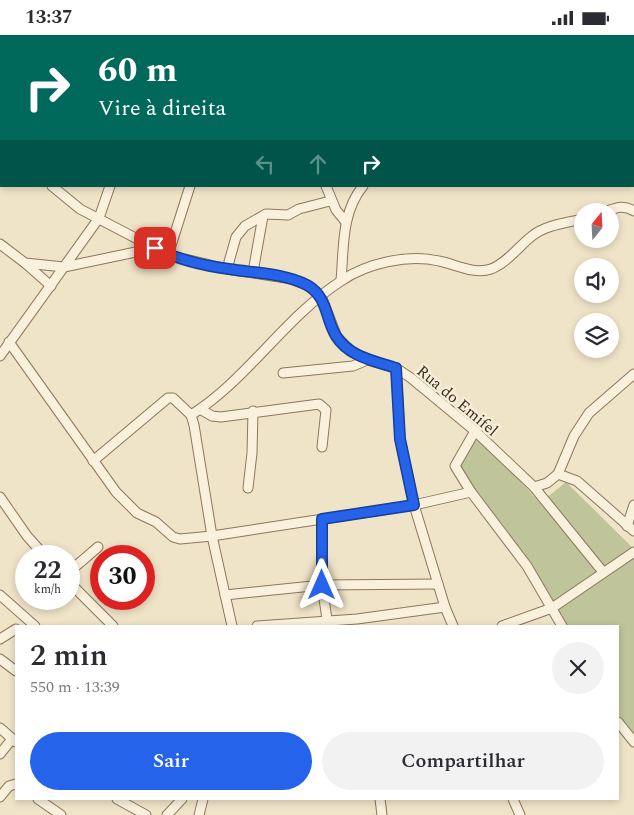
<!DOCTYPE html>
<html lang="pt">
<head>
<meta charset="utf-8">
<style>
  :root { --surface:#fff; --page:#f2f2f3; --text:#2b2b33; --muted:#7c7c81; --accent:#2563eb }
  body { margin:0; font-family:Spectral,serif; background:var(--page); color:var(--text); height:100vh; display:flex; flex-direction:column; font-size:19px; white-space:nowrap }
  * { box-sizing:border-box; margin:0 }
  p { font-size:16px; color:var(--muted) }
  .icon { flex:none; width:28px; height:28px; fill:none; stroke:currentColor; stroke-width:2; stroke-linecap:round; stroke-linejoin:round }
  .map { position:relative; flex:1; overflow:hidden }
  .details { position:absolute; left:15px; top:590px; width:604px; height:175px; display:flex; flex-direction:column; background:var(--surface); border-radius:0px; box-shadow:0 2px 8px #0003 }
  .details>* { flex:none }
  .top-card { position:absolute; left:0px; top:0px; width:635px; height:152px; box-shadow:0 2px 8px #0003; background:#00695c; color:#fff; overflow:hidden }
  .needle { width:32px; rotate:18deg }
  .buttons { position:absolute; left:574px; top:168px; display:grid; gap:10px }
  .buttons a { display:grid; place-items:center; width:45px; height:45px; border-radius:50%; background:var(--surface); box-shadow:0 2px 8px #0003; font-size:25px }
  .speed { position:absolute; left:15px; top:510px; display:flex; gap:10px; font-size:25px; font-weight:700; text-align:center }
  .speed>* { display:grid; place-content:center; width:65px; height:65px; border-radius:50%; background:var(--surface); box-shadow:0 2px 8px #0003; line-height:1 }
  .speed small { font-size:12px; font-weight:400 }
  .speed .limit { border:8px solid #d22; background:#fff; color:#111 }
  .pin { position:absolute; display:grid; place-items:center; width:42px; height:42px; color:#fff; margin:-21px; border-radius:10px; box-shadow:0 2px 8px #0006 }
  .me { position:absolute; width:55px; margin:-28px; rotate:0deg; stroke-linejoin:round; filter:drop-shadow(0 0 4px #0008) }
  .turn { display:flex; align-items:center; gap:18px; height:105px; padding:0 15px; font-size:22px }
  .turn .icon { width:65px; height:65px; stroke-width:2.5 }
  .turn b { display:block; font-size:35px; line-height:42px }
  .lanes { display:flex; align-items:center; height:48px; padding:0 15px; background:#0003; justify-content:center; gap:25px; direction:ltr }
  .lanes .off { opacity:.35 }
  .round { display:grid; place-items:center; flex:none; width:52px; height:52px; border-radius:26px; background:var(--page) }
  .head { display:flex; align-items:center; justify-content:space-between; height:85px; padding:0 15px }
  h1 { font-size:30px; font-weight:600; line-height:38px }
  .action { display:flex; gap:10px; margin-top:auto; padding:10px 15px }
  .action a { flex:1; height:58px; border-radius:30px; background:var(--accent); color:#fff; font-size:20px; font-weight:600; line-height:58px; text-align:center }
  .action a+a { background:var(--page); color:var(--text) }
  .status { display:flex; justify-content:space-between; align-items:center; height:35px; padding:0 25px; background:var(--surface); direction:ltr }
  .status svg { height:14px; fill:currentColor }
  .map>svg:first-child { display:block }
  .cemetery { fill:#bfc49a }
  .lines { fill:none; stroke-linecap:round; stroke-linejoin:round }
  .minor-casing { stroke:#8d765c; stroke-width:11 }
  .minor { stroke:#faf1dc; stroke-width:9 }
  .route-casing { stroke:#184099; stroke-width:12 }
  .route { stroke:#2563eb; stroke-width:9 }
  .labels { text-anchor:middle; stroke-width:5; stroke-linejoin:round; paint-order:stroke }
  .street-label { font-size:16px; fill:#3d2e20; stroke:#f7eed8 }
</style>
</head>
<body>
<div class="status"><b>13:37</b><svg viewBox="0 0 49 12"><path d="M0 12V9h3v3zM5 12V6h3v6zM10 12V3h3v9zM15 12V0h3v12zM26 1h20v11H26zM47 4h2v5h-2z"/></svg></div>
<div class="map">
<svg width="634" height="780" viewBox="0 0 634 780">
  <rect width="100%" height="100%" fill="#f0e4c8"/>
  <polygon class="cemetery" points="473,402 508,433 540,468 566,447 634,514 634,707 618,687 618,591 562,591 456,427"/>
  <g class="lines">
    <g class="minor-casing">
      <g id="minor">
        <polyline points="391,0 392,1"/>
        <polyline points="604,0 605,1"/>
        <polyline points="161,1 161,0"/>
        <polyline points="209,1 209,0"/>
        <polyline points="483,1 483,0"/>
        <polyline points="0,87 1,88"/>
        <polyline points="52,151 80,174 168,220 227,234 292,244 308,251 321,261 337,302 351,316 367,325 396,333 411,343 475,396 534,452 547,448 558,439 577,446 634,496"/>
        <polyline points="326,151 336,175 345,186"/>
        <path d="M607 176C618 172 624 170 634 176"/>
        <polyline points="0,209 25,228 64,232 155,213"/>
        <polyline points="168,220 190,151"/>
        <polyline points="25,228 51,251"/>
        <polyline points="227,234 236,202 245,191 266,179 288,180 299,174 330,166"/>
        <polyline points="253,237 263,181"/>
        <path d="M341 245C344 213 341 178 363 151"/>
        <polyline points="9,307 116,457 137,478 156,487 173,502 180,504 212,501 414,470 471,457"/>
        <polyline points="0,321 99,183 110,151"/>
        <polyline points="396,333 400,404 414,470 445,572 453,591"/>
        <polyline points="283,338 353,331 367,325"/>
        <polyline points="200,374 212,381 221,382 319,369 326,375 322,412"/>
        <path d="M191 380C248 344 284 283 341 246 367 228 408 219 439 226 455 229 474 240 491 234 507 228 519 211 532 201 546 190 566 188 582 184"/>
        <polyline points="475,396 455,431 471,457 527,531 562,591"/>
        <polyline points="93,426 168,363 173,363 191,380 194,390 212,501 232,591"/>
        <polyline points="558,439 574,401 589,378 634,339"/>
        <polyline points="534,452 603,537"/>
        <polyline points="248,453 252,418 253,376"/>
        <polyline points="0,462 27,501 45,521"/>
        <polyline points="322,484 322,550 328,591"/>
        <polyline points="627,491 634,470"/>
        <polyline points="69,537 98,512"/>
        <polyline points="69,547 113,591"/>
        <polyline points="0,560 35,591"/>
        <polyline points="225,560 322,550 438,549"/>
        <polyline points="257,591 357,584 445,572"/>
        <polyline points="502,591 552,573 634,517"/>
        <polyline points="0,604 16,594"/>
        <polyline points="0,624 16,636"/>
        <polyline points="618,687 634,707"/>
        <polyline points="0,693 16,707"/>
        <polyline points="0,719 12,704"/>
        <polyline points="0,762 9,751 16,749"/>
        <polyline points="38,764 61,780"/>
        <polyline points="117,764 146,780"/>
        <polyline points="380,764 382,780"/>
        <polyline points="513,764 520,780"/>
        <polyline points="167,780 182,764"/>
        <polyline points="199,780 203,764"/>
      </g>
    </g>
    <use href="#minor" class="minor"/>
  </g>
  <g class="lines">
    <g class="route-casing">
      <path id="route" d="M155 213C177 224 205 231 229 234 254 238 284 238 307 250 328 262 325 283 336 301 349 322 375 326 396 333L400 404 414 470 322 484V550"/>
    </g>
    <use href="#route" class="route"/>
  </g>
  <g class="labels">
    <g class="street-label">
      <text transform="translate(458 365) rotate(40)" y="6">Rua do Emifel</text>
    </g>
  </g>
</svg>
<div class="buttons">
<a><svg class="needle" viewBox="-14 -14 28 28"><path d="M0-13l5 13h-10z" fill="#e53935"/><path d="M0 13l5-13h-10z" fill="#7c7c81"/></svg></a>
<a><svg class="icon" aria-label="sound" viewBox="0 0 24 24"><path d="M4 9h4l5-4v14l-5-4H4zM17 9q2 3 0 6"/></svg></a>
<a><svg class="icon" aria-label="layers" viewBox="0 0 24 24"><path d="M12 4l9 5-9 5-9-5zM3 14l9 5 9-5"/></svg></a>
</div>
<div class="speed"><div>22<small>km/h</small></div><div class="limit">30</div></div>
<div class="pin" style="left:155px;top:213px;background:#d93025"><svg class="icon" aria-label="arrive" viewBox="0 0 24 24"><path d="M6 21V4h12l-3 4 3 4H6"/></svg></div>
<svg class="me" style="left:322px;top:550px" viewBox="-20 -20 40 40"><path d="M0-17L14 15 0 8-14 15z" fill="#2563eb" stroke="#fff" stroke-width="4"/></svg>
<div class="top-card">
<div class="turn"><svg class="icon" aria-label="right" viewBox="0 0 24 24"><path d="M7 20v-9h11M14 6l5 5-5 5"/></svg><div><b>60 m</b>Vire à direita</div></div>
<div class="lanes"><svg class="icon off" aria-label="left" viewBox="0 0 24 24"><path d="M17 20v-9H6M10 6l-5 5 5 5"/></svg><svg class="icon off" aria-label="ahead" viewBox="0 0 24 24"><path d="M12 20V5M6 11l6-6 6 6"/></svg><svg class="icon" aria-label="right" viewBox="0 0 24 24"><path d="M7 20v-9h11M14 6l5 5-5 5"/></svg></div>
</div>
<section class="details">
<div class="head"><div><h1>2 min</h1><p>550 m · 13:39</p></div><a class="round"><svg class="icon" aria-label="close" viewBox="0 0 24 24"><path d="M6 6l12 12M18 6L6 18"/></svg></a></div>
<div class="action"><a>Sair</a><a>Compartilhar</a></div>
</section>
</div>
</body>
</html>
